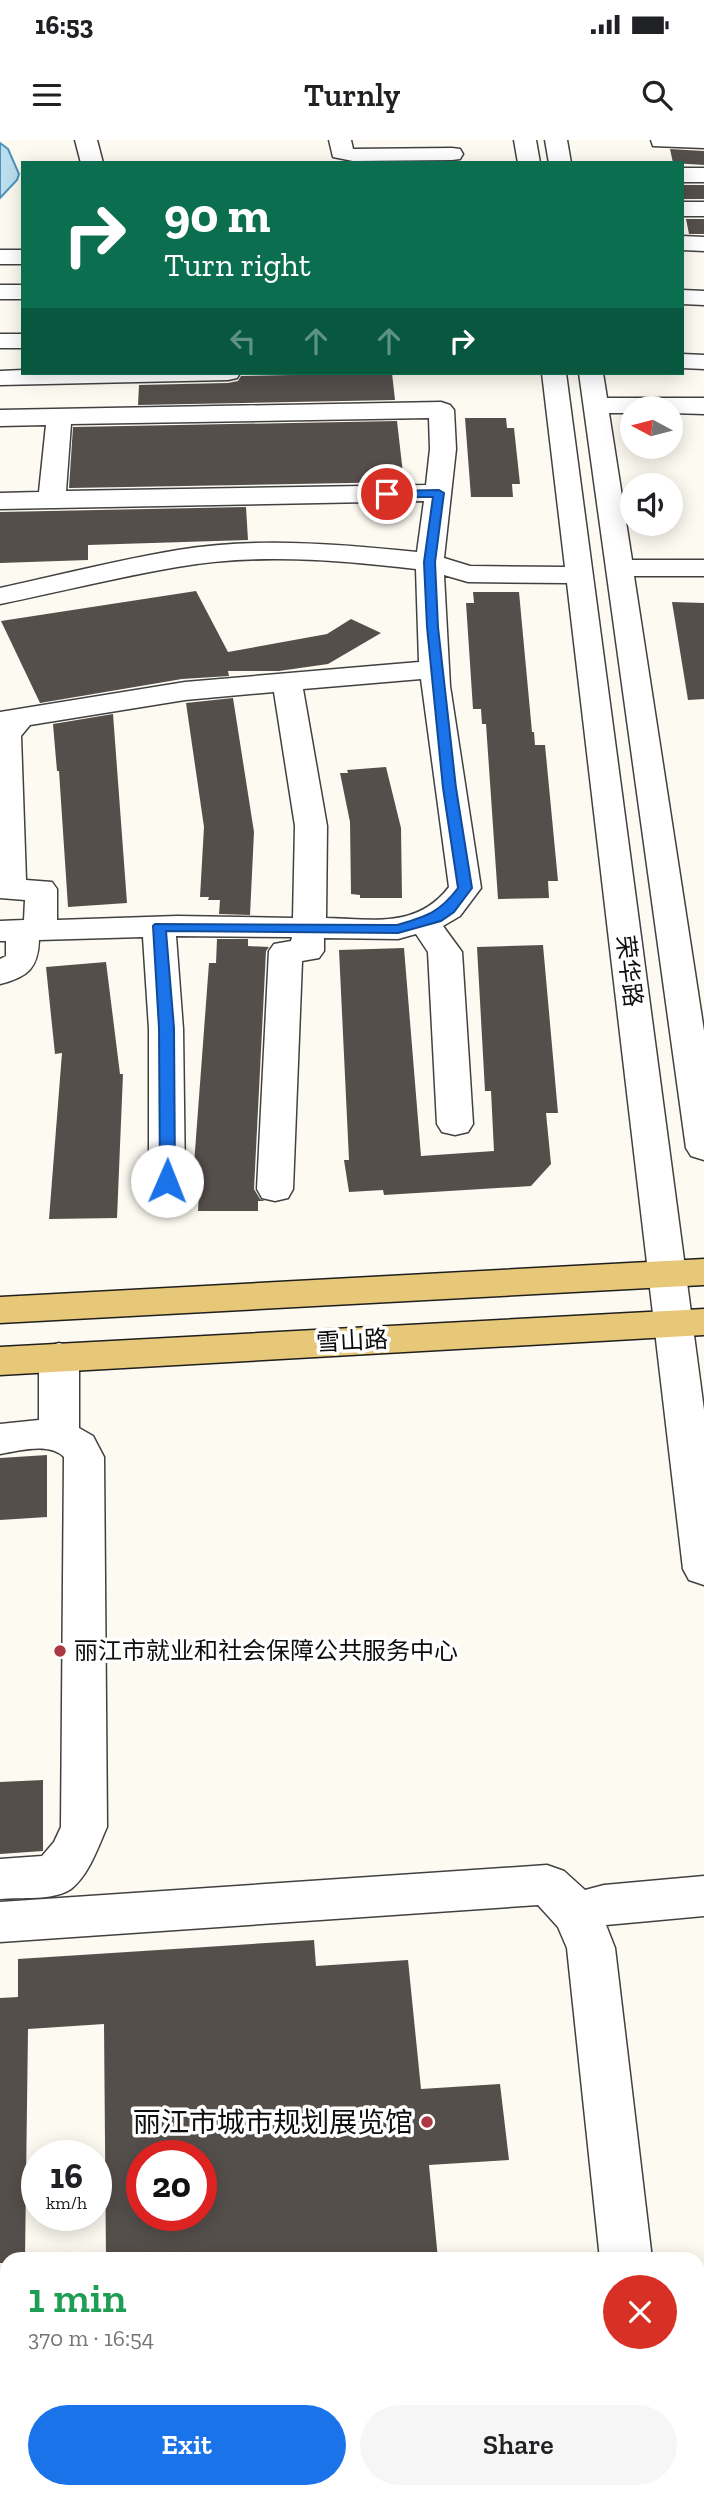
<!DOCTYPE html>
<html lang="en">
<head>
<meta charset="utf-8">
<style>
  :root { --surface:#fff; --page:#f6f6f6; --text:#202124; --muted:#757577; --accent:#1a73e8 }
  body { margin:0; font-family:"Zilla Slab","Noto Sans SC",serif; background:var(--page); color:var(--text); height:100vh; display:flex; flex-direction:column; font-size:26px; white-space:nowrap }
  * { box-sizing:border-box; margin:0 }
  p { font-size:23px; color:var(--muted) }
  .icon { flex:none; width:38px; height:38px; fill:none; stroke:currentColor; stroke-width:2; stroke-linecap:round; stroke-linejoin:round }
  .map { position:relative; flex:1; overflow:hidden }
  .sheet { position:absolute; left:0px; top:2112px; width:705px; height:247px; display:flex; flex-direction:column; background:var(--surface); border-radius:21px 21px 0 0; box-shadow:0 4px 18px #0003 }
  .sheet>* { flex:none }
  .banner { position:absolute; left:21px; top:21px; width:663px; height:214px; border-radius:0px; box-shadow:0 4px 18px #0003; background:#0b6e4f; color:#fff; overflow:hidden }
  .needle { width:46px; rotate:277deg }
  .controls { position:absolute; left:620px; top:256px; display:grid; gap:14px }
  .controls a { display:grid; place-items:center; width:63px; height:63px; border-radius:50%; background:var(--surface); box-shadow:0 4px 18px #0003; font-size:35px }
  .speed { position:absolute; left:21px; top:2000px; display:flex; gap:14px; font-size:35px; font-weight:700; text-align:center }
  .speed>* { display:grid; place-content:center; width:91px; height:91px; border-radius:50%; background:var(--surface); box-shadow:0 4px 18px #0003; line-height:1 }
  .speed small { font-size:18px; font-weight:400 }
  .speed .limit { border:10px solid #d22; background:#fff; color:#111 }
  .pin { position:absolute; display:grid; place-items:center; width:60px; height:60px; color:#fff; margin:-30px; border:4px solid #fff; border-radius:50%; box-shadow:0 2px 7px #0007 }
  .me { position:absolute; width:77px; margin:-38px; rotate:1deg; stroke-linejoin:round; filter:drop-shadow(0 0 5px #0008) }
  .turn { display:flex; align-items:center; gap:24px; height:147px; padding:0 28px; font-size:32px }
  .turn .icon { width:91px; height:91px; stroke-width:2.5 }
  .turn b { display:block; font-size:49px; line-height:60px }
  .lanes { display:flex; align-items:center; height:66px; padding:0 28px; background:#0003; justify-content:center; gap:35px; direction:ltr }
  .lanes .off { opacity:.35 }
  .round { display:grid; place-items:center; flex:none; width:74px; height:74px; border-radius:37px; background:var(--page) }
  .overview { display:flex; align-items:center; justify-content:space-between; height:119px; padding:0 28px }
  h1 { font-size:42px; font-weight:600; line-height:52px; color:#1e9e55 }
  .action { display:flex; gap:14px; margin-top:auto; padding:14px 28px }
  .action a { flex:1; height:80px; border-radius:42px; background:var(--accent); color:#fff; font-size:28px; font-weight:600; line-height:80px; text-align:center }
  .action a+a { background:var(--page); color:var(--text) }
  .status { display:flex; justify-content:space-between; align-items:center; height:49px; padding:0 35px; background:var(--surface); direction:ltr }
  .status svg { height:19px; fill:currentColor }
  header { display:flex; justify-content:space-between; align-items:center; height:91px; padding:0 28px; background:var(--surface); font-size:32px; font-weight:600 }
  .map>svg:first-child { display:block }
  .water { fill:#bcdeee; stroke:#4d94bc; stroke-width:2 }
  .building { fill:#554f4c; fill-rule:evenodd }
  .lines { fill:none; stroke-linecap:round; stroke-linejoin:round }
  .minor-casing { stroke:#414141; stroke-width:3 }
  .major-casing { stroke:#1f1f1f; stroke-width:3 }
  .minor { fill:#fff; fill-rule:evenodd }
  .major { fill:#e7c778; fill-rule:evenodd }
  .route { fill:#1a73e8; stroke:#114b97; stroke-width:2 }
  .poi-dot { fill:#ac3843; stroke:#fff; stroke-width:2.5 }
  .labels { text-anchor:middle; stroke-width:7; stroke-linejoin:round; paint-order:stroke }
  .street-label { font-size:24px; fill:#0e0e0e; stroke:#fff }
  .poi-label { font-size:24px; fill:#0e0e0e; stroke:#fff; text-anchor:start }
  .near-poi-label { font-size:28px; fill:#0e0e0e; stroke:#fff; text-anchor:end }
</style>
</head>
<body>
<div class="status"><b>16:53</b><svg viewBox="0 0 49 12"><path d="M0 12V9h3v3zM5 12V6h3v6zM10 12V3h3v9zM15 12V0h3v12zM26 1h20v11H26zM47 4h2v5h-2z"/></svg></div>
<header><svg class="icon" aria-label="menu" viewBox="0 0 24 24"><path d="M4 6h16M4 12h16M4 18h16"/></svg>Turnly<svg class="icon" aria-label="search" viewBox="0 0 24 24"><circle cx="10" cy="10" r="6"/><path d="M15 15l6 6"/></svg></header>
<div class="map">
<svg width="704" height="2358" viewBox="0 0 704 2358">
  <rect width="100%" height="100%" fill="#fdfaf1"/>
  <polygon class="water" points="0,3 8,9 19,34 17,40 0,58"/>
  <g class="building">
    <polygon points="670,9 704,11 704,25 673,23"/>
    <rect x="682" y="45" width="22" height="14"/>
    <polygon points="686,79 704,79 704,94 689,94"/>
    <polygon points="392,233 395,260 138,265 139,245 228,243 238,241 241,236"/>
    <polygon points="465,278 506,278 507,288 514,288 520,344 512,344 513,357 471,357"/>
    <polygon points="397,281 404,342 69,348 73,287"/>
    <polygon points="246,367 248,400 88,405 88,420 0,423 0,372"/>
    <polygon points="196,451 228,512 327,494 351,479 381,493 328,524 279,531 228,531 229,536 182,539 40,563 1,481"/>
    <polygon points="473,452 519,452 532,592 534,592 535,605 545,605 558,741 548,741 549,758 498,759 486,584 482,584 481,569 473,569 466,463 474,463"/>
    <polygon points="672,462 704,463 704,559 688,560"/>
    <polygon points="233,558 254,692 250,775 219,774 220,760 208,760 209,757 200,757 204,687 186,563"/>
    <polygon points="113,574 127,763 68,767 59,631 57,631 53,584"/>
    <polygon points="386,627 401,688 402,758 360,758 360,755 351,754 350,682 340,633 348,633 347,630"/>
    <polygon points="217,799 248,799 248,806 269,807 266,811 254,1049 260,1059 265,1061 258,1061 258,1071 198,1071 199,1051 192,1051 209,823 216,823"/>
    <polygon points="543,805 558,973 546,973 551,1024 531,1046 384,1055 383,1050 349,1052 344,1020 349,1020 339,810 404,808 421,1016 494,1011 491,951 485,951 477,807"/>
    <polygon points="106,822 120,934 123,934 117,1078 49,1079 62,913 55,914 46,827"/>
    <polygon points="47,1315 47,1377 0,1380 0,1318"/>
    <polygon points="43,1640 43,1711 0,1714 0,1642"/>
    <path d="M314 1800 316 1826 408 1820 421 1949 500 1944 509 2020 429 2025 438 2119H106L104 1884 28 1889 25 2119H7V2123H0V1858L18 1857V1819ZM142 2016H201V2076H142Z"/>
  </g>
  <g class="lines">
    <g class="minor-casing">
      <g id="minor">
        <polygon points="75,0 97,0 103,23 81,23"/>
        <polygon points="329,0 351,0 353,9 452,8 460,9 463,14 460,19 452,20 353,21 333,17"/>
        <polygon points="514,0 536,0 540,23 518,23"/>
        <polygon points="545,0 567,0 571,23 549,23"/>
        <polygon points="651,0 704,0 704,8 653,6"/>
        <rect x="682" y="28" width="22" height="14"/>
        <rect x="682" y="62" width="22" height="14"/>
        <polygon points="682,96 704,97 704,111 682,110"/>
        <rect x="0" y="110" width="23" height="14"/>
        <rect x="0" y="145" width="23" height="14"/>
        <polygon points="682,150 704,151 704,165 682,164"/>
        <rect x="0" y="194" width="23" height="14"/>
        <polygon points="682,214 704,215 704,229 682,228"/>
        <polygon points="23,230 23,233 240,233 237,238 228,240 0,245 0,231"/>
        <path d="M542 233H566L704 1270V1445L689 1440 683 1429 567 443 468 442 444 435 450 546 481 748 460 776 443 786 462 812 473 984 468 992 455 995 442 992 437 984 428 812 416 794 398 799 324 798V811L319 818 302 821 293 1049 288 1058 275 1061 262 1058 257 1049 269 811 274 804 291 801 292 797 176 796 183 889 185 1041 180 1049 167 1053 154 1049 149 1041V889L143 797 39 800C38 828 28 837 0 844V819L6 816V801H0V781L24 780 25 760 0 758V572L185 542 419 522 416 429C338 420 256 413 177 427 118 437 59 452 0 464V448C59 435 118 420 178 410 256 397 338 404 417 412L424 361 0 369V353L39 352 46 285 0 286V270L441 262 450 265 454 270 456 309 444 418 470 426 565 427ZM429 278 430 309 426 345 66 351 71 284ZM421 539 449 747C417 789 372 779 326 778L327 686 303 549ZM274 552 295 686 293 778 177 776 57 780V749L52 742 26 740 21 596 30 585 185 560Z"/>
        <polygon points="579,233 603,233 607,258 704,258 704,274 670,273 670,268 632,268 632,273 609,273 632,420 704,420 704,436 634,436 704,891 704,1020 691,1016 686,1008"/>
        <path d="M59 1203 73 1207 79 1217V1288L93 1296 104 1317 107 1687C98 1707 89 1735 71 1749 54 1761 20 1757 0 1759V1719L42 1716 54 1702 61 1687 64 1317C49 1302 19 1311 0 1314V1284L39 1280V1217L45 1207Z"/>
        <polygon points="547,1725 564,1731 585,1750 604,1745 704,1736 704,1776 606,1785 615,1808 652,2119 600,2119 567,1808 558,1787 538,1765 0,1802 0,1762"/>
        <polygon points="7,2266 7,2320 0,2322 0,2268"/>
      </g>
    </g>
    <g class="major-casing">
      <g id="major">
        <polygon points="704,1119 704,1145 0,1183 0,1157"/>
        <polygon points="704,1169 704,1195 0,1235 0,1207"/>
      </g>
    </g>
    <use href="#minor" class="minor"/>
    <use href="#major" class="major"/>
  </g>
  <path class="route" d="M439 350 444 353 435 422 438 487 456 648 472 748 454 772 441 781 398 793 166 791 174 888 175 1041 167 1046 162 1045 160 1041 159 888 153 786 155 784 397 785C427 776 439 773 458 748L443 648 427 487 424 422 433 357H387L381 354 387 351Z"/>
  <g class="poi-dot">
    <circle cx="60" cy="1511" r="7"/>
    <circle cx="427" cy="1982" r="7"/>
  </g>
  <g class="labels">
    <g class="street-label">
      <text transform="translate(629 831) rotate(83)" y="8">荣华路</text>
      <text transform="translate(352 1201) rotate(-3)" y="8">雪山路</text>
    </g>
    <g class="poi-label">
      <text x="74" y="1519">丽江市就业和社会保障公共服务中心</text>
    </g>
    <g class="near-poi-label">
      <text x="413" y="1992">丽江市城市规划展览馆</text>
    </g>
  </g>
</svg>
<div class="controls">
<a><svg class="needle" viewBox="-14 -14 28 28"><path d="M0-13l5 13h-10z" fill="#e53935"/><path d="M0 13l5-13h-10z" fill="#757577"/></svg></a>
<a><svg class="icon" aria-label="sound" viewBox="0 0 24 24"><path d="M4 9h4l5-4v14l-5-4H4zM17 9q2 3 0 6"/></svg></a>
</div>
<div class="speed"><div>16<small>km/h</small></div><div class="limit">20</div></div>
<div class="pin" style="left:387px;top:354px;background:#d93025"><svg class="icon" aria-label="arrive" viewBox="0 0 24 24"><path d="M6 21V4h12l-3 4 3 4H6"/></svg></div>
<svg class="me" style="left:167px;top:1041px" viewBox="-20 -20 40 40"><circle r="19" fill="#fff"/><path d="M0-13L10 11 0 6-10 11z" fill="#1a73e8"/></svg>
<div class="banner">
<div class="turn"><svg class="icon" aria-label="right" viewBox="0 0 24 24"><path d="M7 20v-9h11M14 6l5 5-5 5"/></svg><div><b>90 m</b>Turn right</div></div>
<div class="lanes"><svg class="icon off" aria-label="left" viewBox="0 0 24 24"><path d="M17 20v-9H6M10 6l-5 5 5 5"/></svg><svg class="icon off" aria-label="ahead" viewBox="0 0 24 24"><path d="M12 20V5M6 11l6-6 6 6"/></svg><svg class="icon off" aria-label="ahead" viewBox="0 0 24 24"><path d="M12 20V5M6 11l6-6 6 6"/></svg><svg class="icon" aria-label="right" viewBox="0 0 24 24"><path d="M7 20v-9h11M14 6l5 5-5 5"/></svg></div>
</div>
<section class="sheet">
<div class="overview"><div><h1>1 min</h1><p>370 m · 16:54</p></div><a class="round" style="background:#d93025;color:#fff"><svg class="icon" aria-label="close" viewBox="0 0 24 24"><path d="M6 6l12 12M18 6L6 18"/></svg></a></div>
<div class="action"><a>Exit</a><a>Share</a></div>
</section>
</div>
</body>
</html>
